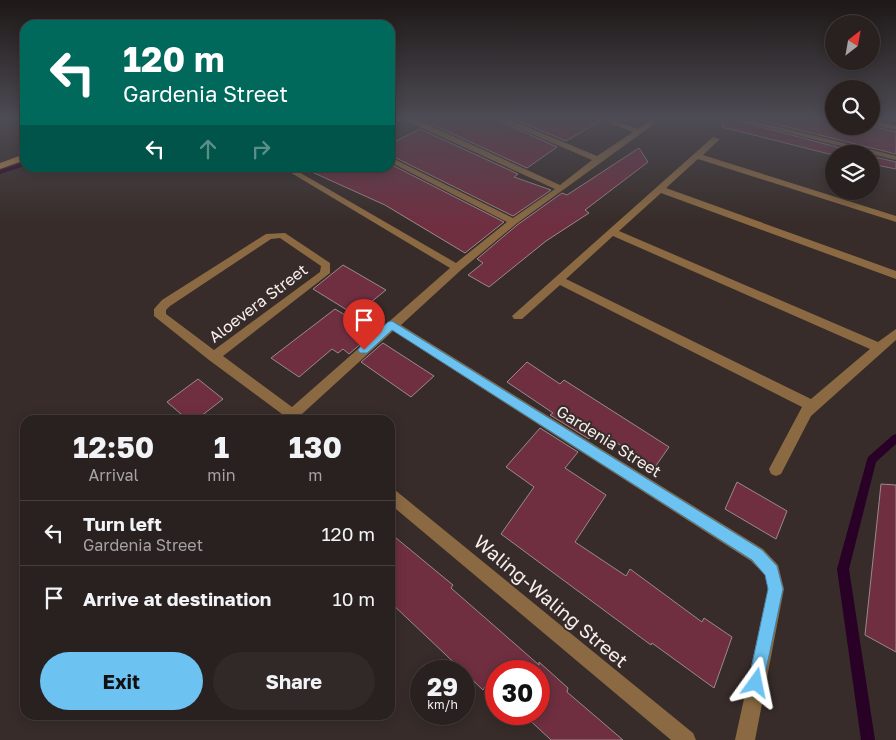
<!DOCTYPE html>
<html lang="en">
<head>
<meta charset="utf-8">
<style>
  :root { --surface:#29211f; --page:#312928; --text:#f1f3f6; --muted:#a5a3a4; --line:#453e3d; --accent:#6cc3f2 }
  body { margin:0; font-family:"Golos Text",sans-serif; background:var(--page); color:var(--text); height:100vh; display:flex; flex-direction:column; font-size:19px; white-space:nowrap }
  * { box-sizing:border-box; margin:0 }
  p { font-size:16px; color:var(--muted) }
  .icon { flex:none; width:28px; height:28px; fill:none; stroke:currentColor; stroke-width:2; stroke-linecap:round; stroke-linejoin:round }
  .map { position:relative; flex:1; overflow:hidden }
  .details { position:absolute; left:20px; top:415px; width:375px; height:305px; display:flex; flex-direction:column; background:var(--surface); border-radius:15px; box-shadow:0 2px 12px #0003,0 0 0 1px var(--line) }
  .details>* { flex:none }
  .banner { position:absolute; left:20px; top:20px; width:375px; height:152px; border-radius:15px; box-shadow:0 2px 12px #0003,0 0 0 1px var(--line); background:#00695c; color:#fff; overflow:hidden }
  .needle { width:32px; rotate:31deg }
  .fabs { position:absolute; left:825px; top:15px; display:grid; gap:10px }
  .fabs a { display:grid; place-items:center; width:55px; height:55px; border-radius:50%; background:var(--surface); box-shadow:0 2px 12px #0003,0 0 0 1px var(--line); font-size:25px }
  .speed { position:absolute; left:410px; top:660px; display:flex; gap:10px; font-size:25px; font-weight:700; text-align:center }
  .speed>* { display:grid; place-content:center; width:65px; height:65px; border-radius:50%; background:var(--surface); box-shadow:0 2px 12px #0003,0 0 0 1px var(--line); line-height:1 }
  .speed small { font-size:12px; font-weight:400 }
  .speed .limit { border:8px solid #d22; background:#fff; color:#111 }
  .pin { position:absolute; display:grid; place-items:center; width:42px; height:42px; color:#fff; margin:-51px -21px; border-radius:50% 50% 50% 0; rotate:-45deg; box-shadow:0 0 5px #0007 }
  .pin .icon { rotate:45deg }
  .me { position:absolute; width:55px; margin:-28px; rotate:12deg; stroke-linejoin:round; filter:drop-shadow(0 0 4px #0008) }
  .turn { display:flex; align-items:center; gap:18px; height:105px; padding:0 20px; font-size:22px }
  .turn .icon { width:65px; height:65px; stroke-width:2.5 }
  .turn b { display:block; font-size:35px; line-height:42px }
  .lanes { display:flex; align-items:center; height:48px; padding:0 20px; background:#0003; justify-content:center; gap:25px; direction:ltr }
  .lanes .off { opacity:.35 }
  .eta { display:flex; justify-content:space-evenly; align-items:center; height:85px; text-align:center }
  .eta b { font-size:30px; font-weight:700; line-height:35px }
  .cta { display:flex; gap:10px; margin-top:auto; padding:10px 20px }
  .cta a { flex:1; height:58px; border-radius:30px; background:var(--accent); color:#111; font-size:20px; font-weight:700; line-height:58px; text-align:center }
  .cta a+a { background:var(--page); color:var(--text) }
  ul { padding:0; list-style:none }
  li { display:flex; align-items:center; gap:15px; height:65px; padding:0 20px; border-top:1px solid var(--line) }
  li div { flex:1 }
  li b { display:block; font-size:19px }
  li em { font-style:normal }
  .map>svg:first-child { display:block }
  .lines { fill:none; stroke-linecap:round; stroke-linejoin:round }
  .stream { fill:#290026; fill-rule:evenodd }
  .building { fill:#6f2f41; stroke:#998a8d }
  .street { fill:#8b6a43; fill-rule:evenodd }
  .secondary { fill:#bf8a4a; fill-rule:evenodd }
  .route { fill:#6cc3f2; stroke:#467f9d }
  .labels { text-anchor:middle; stroke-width:4; stroke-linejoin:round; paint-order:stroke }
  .street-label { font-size:16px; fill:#f6eeec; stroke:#372c29 }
  .near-street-label { font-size:19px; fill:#f6eeec; stroke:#372c29 }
</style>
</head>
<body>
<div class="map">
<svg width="896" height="740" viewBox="0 0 896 740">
  <rect width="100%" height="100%" fill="#372c29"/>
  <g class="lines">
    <g class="stream">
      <polygon points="25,162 25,166 0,174 0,170"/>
      <polygon points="896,434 896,444 876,462 849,569 875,740 861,740 837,569 867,460 868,457 893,435"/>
    </g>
  </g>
  <g class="building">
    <polygon points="440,119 495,119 557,147 527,168 431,124"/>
    <polygon points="513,119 598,119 600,121 566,141"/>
    <polygon points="723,119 731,119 863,154 829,154 722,127"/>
    <polygon points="755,119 834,119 834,126 871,126 896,132 896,154"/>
    <polygon points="420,129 518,174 514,177 551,190 513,216 390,155 390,144"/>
    <polygon points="639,148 648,162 585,210 589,213 546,241 489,287 468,275 483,263 477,259 517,225 562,193 567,195"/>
    <polygon points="871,156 896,162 896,169 871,164"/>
    <polygon points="390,164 504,222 465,253 385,205 303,168 390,168"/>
    <polygon points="343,265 386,290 355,315 313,289"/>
    <polygon points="335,309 367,328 365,331 371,335 349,354 343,349 338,353 332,349 299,377 271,358"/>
    <polygon points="383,343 434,376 411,397 361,362"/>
    <polygon points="527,362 560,384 564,380 669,447 655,467 617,443 615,446 594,432 589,439 550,415 553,413 507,382"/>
    <polygon points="198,379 223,399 196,420 188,420 167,402"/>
    <polygon points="540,428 578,452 565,468 606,495 575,542 626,576 630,569 702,622 704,618 732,637 714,688 652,643 651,645 501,534 534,487 506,467"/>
    <polygon points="737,482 787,511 776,539 725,509"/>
    <polygon points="881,484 896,485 896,652 865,635"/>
    <polygon points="390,533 453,585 451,588 539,665 539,662 568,688 567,692 623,740 551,740 523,714 539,714 539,671 496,671 483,690 390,602"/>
  </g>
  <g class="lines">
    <g class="street">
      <path d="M409 119H416L560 185 592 160 497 119H508L597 156 633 132 600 119H611L638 129 652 119H661L516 224 461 270 401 325 763 549 778 565 784 589 755 740H735L768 589 765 575 751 561 393 331 302 414 307 420H290L209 360 154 316V309L162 300 266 234 285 233 330 263V273L223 356 292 407 450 268 283 168H292L456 263 507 222 390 162V157L513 218 555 189 409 122ZM280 238 321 266 320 272 214 350 166 314V310L170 306 271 239Z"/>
      <polygon points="733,119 747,119 896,156 896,160"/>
      <polygon points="871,120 896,126 896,130 871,124"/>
      <path d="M713 137 720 139 703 155 896 216V222L698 159 666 188 896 271V279L661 193 619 231 878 342 896 329V340L811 416 781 474 776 476 771 474 769 469 802 407 560 285 522 319H514L512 316ZM613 236 870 349 811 399 566 279Z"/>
      <polygon points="390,488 395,490 693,733 696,740 671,740 390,504"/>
    </g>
    <polygon class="secondary" points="22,155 25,155 25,160 0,169 0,163"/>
  </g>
  <linearGradient id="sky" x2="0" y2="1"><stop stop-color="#1e1817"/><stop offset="0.53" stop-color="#4d4b54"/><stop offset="1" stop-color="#4d4b54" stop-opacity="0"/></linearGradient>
  <rect width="896" height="223" fill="url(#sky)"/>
  <polygon class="route" points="392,321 762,550 777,566 783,589 762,689 756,692 750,689 748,683 768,589 765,575 752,560 392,330 367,353 360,353 358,350 360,347 388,322"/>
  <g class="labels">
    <g class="street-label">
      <text transform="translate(258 303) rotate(-37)" y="6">Aloevera Street</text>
      <text transform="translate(609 441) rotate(32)" y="6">Gardenia Street</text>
    </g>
    <g class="near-street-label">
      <text transform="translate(551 601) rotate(40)" y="7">Waling-Waling Street</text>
    </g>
  </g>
</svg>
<div class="fabs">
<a><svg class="needle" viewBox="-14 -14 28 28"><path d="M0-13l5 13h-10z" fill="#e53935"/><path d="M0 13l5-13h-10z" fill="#a5a3a4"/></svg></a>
<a><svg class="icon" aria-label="search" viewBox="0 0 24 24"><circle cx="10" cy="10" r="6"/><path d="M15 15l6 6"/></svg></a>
<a><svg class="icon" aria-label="layers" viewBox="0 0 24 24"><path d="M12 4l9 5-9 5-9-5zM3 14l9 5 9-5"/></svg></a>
</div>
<div class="speed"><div>29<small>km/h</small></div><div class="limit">30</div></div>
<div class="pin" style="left:364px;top:350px;background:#d93025"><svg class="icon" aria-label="arrive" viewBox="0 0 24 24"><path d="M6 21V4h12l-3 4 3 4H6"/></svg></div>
<svg class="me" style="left:756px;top:683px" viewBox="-20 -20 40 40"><path d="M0-17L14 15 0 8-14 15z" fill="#6cc3f2" stroke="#fff" stroke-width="4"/></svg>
<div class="banner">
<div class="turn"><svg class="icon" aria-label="left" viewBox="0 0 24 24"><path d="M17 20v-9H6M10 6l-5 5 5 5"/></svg><div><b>120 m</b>Gardenia Street</div></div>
<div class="lanes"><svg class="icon" aria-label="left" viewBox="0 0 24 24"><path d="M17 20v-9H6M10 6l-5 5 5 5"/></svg><svg class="icon off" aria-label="ahead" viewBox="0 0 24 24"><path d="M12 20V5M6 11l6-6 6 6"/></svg><svg class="icon off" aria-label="right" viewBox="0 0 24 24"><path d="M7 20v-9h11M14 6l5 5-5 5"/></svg></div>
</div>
<section class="details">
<div class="eta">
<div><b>12:50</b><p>Arrival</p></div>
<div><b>1</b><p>min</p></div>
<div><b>130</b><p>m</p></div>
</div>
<ul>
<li><svg class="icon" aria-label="left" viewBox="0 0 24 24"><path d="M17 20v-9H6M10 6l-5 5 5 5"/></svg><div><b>Turn left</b><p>Gardenia Street</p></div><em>120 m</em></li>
<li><svg class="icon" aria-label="arrive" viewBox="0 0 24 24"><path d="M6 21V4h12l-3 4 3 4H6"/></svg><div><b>Arrive at destination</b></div><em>10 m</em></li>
</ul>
<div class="cta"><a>Exit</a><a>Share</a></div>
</section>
</div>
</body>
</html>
